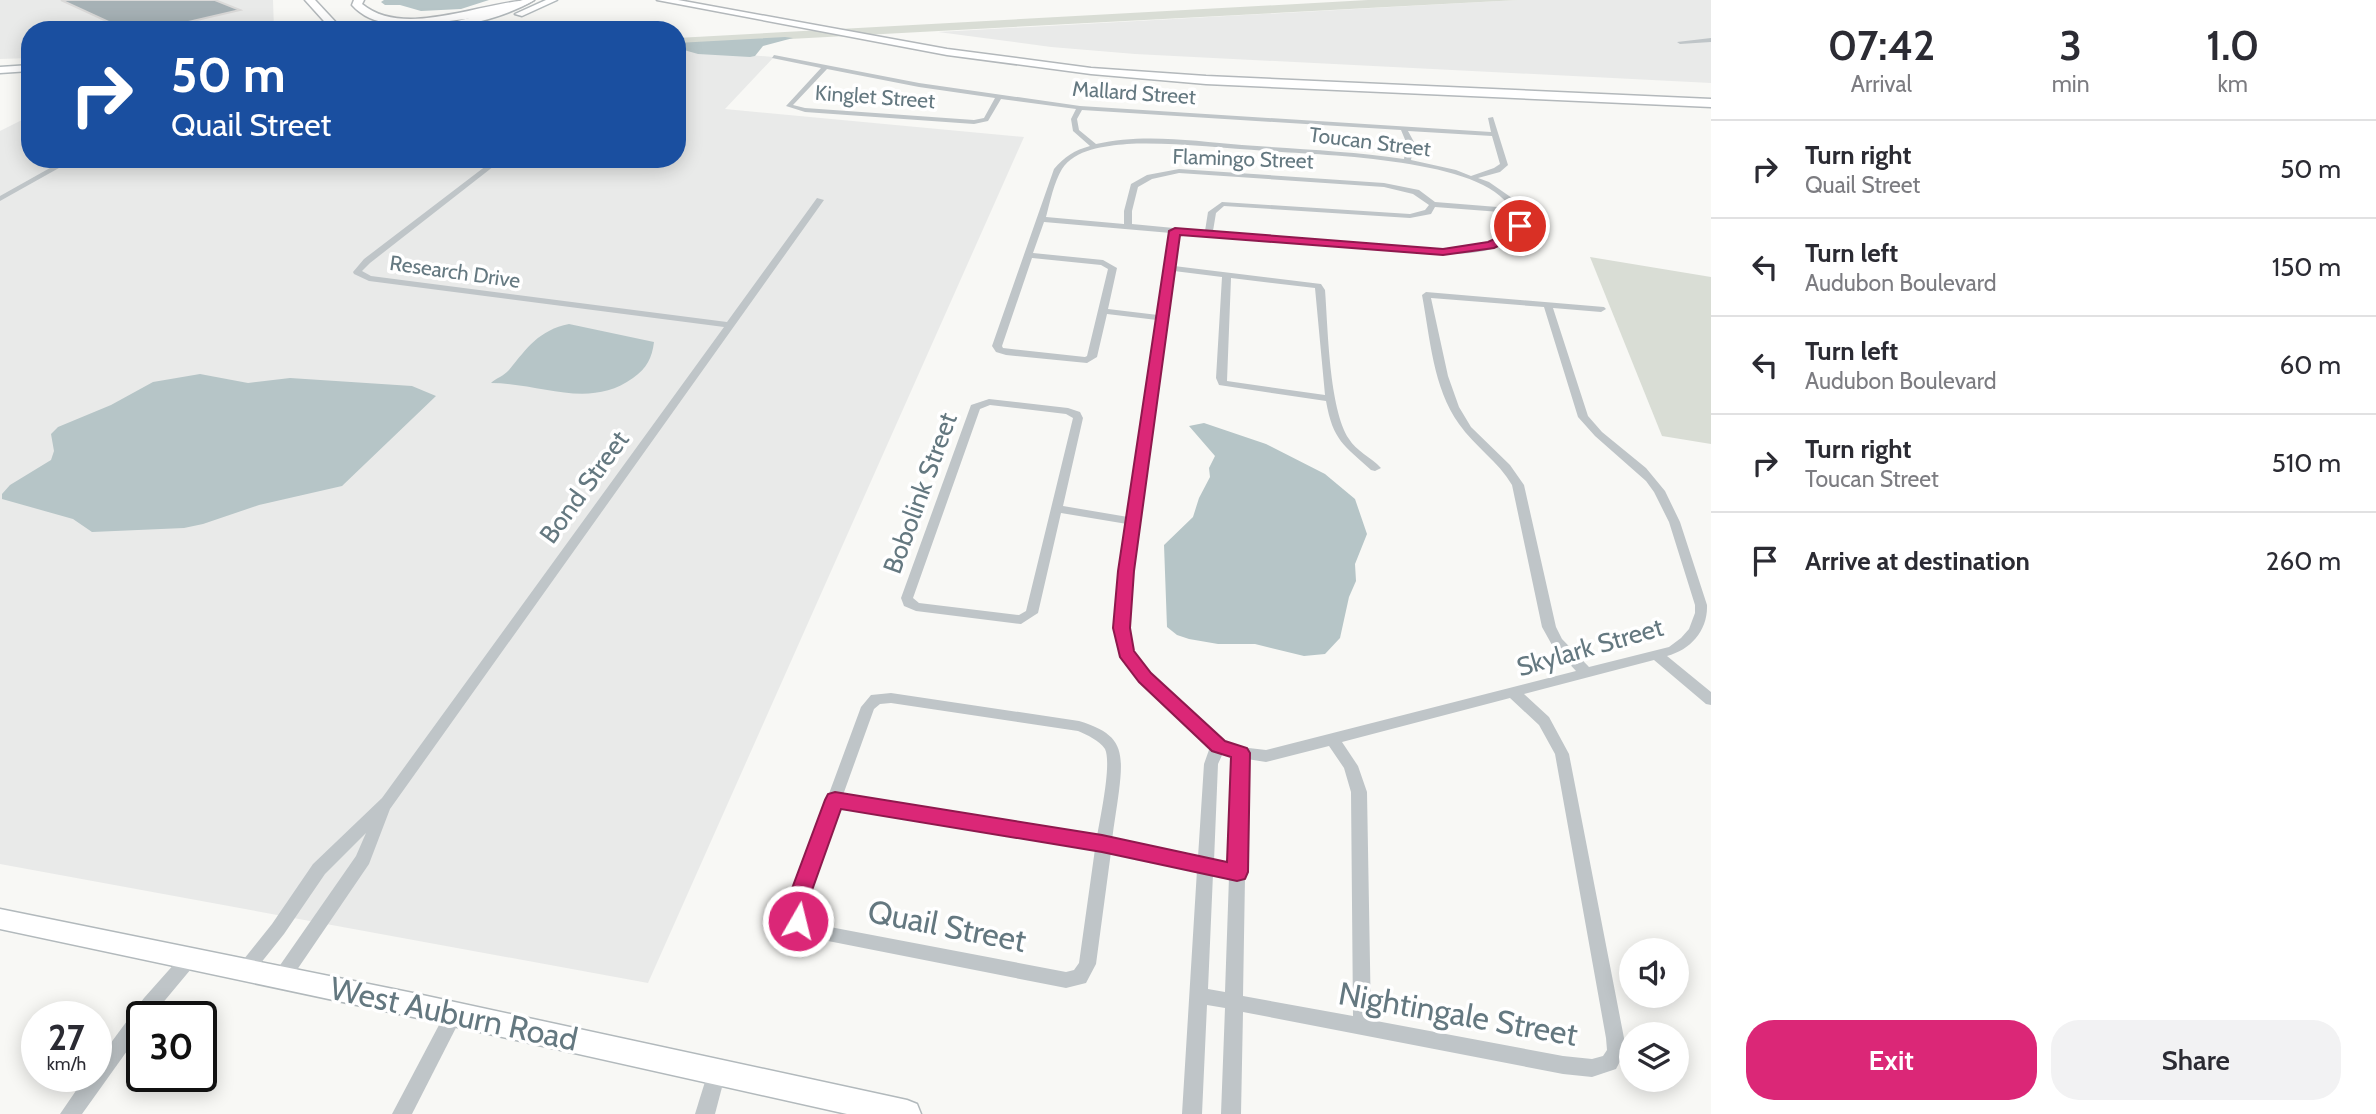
<!DOCTYPE html>
<html lang="en">
<head>
<meta charset="utf-8">
<style>
  :root { --surface:#fff; --page:#f2f2f3; --text:#2b2b33; --muted:#7c7c81; --line:#e1e1e2; --accent:#db2777 }
  body { margin:0; font-family:Cabin,sans-serif; background:var(--page); color:var(--text); height:100vh; display:flex; flex-direction:column; font-size:26px; white-space:nowrap }
  * { box-sizing:border-box; margin:0 }
  p { font-size:23px; color:var(--muted) }
  .icon { flex:none; width:38px; height:38px; fill:none; stroke:currentColor; stroke-width:2; stroke-linecap:round; stroke-linejoin:round }
  .map { position:relative; flex:1; overflow:hidden }
  .panel { display:flex; flex-direction:column; background:var(--surface); width:665px }
  .panel>* { flex:none }
  .top-card { position:absolute; left:21px; top:21px; width:665px; height:147px; border-radius:28px; box-shadow:0 4px 18px #0003; background:#1a4fa0; color:#fff; overflow:hidden }
  .controls { position:absolute; left:1619px; top:938px; display:grid; gap:14px }
  .controls a { display:grid; place-items:center; width:70px; height:70px; border-radius:50%; background:var(--surface); box-shadow:0 4px 18px #0003; font-size:35px }
  .speed { position:absolute; left:21px; top:1001px; display:flex; gap:14px; font-size:35px; font-weight:700; text-align:center }
  .speed>* { display:grid; place-content:center; width:91px; height:91px; border-radius:50%; background:var(--surface); box-shadow:0 4px 18px #0003; line-height:1 }
  .speed small { font-size:18px; font-weight:400 }
  .speed .limit { border:4px solid #111; border-radius:10px; background:#fff; color:#111 }
  .pin { position:absolute; display:grid; place-items:center; width:60px; height:60px; color:#fff; margin:-30px; border:4px solid #fff; border-radius:50%; box-shadow:0 2px 7px #0007 }
  .me { position:absolute; width:77px; margin:-38px; rotate:8deg; stroke-linejoin:round; filter:drop-shadow(0 0 5px #0008) }
  .turn { display:flex; align-items:center; gap:24px; height:147px; padding:0 35px; font-size:32px }
  .turn .icon { width:91px; height:91px; stroke-width:2.5 }
  .turn b { display:block; font-size:49px; line-height:60px }
  .eta { display:flex; justify-content:space-evenly; align-items:center; height:119px; text-align:center }
  .eta b { font-size:42px; font-weight:600; line-height:49px }
  .action { display:flex; gap:14px; margin-top:auto; padding:14px 35px }
  .action a { flex:1; height:80px; border-radius:28px; background:var(--accent); color:#fff; font-size:28px; font-weight:600; line-height:80px; text-align:center }
  .action a+a { background:var(--page); color:var(--text) }
  ul { padding:0; list-style:none }
  li { display:flex; align-items:center; gap:21px; height:98px; padding:0 35px; border-top:2px solid var(--line) }
  li div { flex:1 }
  li b { display:block; font-size:26px }
  li em { font-style:normal }
  main { display:flex; flex:1; min-height:0 }
  .map>svg:first-child { display:block }
  .built { fill:#e9eae9 }
  .green { fill:#d9ddd5 }
  .water { fill:#b6c5c7 }
  .building { fill:#a6b1b5; stroke:#dad9d8; stroke-width:2 }
  .lines { fill:none; stroke-linecap:round; stroke-linejoin:round }
  .secondary-casing { stroke:#b2b9bc; stroke-width:3 }
  .motorway-casing { stroke:#b3b8bb; stroke-width:3 }
  .minor { fill:#bfc5c8; fill-rule:evenodd }
  .secondary { fill:#fff; fill-rule:evenodd }
  .motorway { fill:#fff; fill-rule:evenodd }
  .route { fill:#db2777; stroke:#8e194d; stroke-width:2 }
  .labels { text-anchor:middle; stroke-width:7; stroke-linejoin:round; paint-order:stroke }
  .far-street-label { font-size:21px; fill:#647880; stroke:#fff }
  .street-label { font-size:26px; fill:#647880; stroke:#fff }
  .near-street-label { font-size:32px; fill:#647880; stroke:#fff }
</style>
</head>
<body>
<main>
<div class="map">
<svg width="1711" height="1114" viewBox="0 0 1711 1114">
  <rect width="100%" height="100%" fill="#f8f8f5"/>
  <g class="built">
    <polygon points="0,0 273,0 274,30 30,30 30,58 0,59"/>
    <polygon points="1518,0 1711,0 1711,83 1135,54 1051,47 938,32"/>
    <polygon points="677,49 774,57 725,109 1024,137 648,983 0,864 0,131 30,116 30,159 677,159"/>
  </g>
  <g class="green">
    <polygon points="1368,0 1518,0 677,45 677,38"/>
    <polygon points="1590,257 1711,277 1711,444 1662,436"/>
  </g>
  <g class="water">
    <polygon points="384,0 489,0 461,9 421,11 400,5 385,5 381,2"/>
    <polygon points="785,37 793,38 763,46 755,56 750,57 698,54 677,48 677,43"/>
    <path d="M569 324 654 342C652 358 647 368 633 378 589 410 541 383 491 383 496 378 504 376 509 370 527 348 539 330 569 324Z"/>
    <polygon points="200,374 248,383 290,378 412,386 436,396 342,486 259,505 203,524 184,528 92,532 73,519 2,499 2,494 10,485 51,460 54,451 51,434 58,427 111,405 153,382"/>
    <polygon points="1204,423 1266,444 1325,474 1355,499 1367,534 1355,564 1356,581 1349,597 1340,638 1325,654 1304,656 1255,644 1218,644 1189,639 1177,635 1167,627 1164,545 1193,517 1199,498 1210,477 1209,468 1215,456 1189,426"/>
  </g>
  <polygon class="building" points="61,0 215,0 240,10 154,30 126,30"/>
  <g class="lines">
    <g class="secondary-casing">
      <g id="secondary">
        <path d="M523 0H534C507 17 454 30 422 30L481 15Z"/>
        <polygon points="546,0 557,0 522,16 515,14"/>
        <polygon points="30,65 30,71 0,73 0,67"/>
        <polygon points="0,909 413,993 907,1100 917,1104 921,1114 847,1114 413,1017 0,929"/>
      </g>
    </g>
    <g class="motorway-casing">
      <g id="motorway">
        <polygon points="305,0 315,0 343,30 332,30"/>
        <path d="M354 0H364L362 4C405 40 485 0 534 0 509 17 421 26 390 23 375 22 362 16 352 5Z"/>
        <polygon points="657,0 678,0 947,49 1091,68 1206,76 1711,99 1711,107 1206,84 1091,74 947,55"/>
      </g>
    </g>
    <g class="minor">
      <polygon points="1711,38 1711,42 1680,44 1677,42"/>
      <path d="M774 55 919 83 1080 106 1491 132 1488 118 1493 117 1508 165 1500 172 1478 178 1489 182 1512 198 1522 211 1521 213 1525 221C1522 226 1520 232 1516 236 1495 256 1456 254 1428 254L1179 233 1174 266 1321 284 1325 290C1328 327 1329 409 1349 439 1356 451 1371 457 1381 468L1375 471 1371 470C1344 445 1333 441 1326 401L1219 385 1216 378 1222 277 1174 271 1132 571 1129 640 1132 651 1150 675 1223 742 1240 747 1266 750 1576 671 1552 645 1542 627 1512 485C1498 461 1475 447 1459 424 1433 388 1430 337 1422 295L1426 292 1604 307 1606 309 1601 312 1553 308 1588 416 1602 432 1646 468 1665 491 1680 522 1707 605C1708 630 1691 650 1667 656L1711 692V705L1706 704 1654 660 1524 694 1549 717 1569 754 1624 1038 1625 1052 1616 1069 1592 1077 1563 1074 1243 1012 1241 1114H1221L1225 1008 1207 1005 1202 1114H1182L1197 870 1111 852 1096 964 1086 983 1066 988 828 941 792 926 786 910 861 707 871 695 891 693 1079 721C1122 734 1124 750 1119 791 1117 807 1114 823 1112 840L1198 857 1204 764 1210 747 1140 681 1119 652 1115 640 1120 571 1127 524 1061 513 1038 613 1021 624 916 611 904 606 901 598 971 405 989 399 1068 408 1080 412 1083 418 1063 506 1128 517 1157 320 1107 314 1097 357 1087 363 1006 355 996 352 992 346 1054 169C1064 157 1075 150 1090 146L1073 131 1071 119 1076 109 1001 99 988 121 974 124 805 112 786 106 821 68 772 58ZM827 69 919 87 995 98 984 118 974 120 805 108 793 105ZM1082 110 1401 130 1406 142 1404 159C1350 151 1296 149 1242 145 1195 141 1143 133 1096 144L1079 130 1077 119ZM1408 131 1492 136 1500 164 1494 168 1471 176 1456 170 1411 160 1414 142ZM1127 144C1173 142 1220 148 1266 151 1318 155 1484 158 1510 208L1435 202 1419 190 1384 183 1179 169 1147 175 1131 184 1124 211V224L1046 217C1050 202 1054 182 1062 169 1075 149 1105 146 1127 144ZM1179 173 1384 187 1413 194 1429 205 1425 210 1410 214 1222 202 1208 212 1205 231 1132 224V211L1138 187 1152 179ZM1224 206 1410 218 1431 214 1435 207 1513 213 1517 221C1512 229 1508 236 1499 240 1462 258 1389 247 1348 243 1303 239 1258 235 1213 231L1216 213ZM1044 222 1171 233 1166 266 1164 268 1165 270 1158 315 1108 309 1117 268 1103 260 1033 253ZM1032 258 1101 265 1108 269 1087 356 1085 357 1003 348 1002 346ZM1231 278 1315 288 1325 395 1227 381ZM1431 298 1544 307 1578 417 1595 436 1646 481 1654 492 1669 522 1695 605V613L1689 629 1681 638 1669 647 1589 667 1562 639 1556 627 1524 485 1510 465 1471 427 1459 407 1448 376ZM990 405 1066 414 1073 418 1026 611 1019 615 919 603 913 598 980 409ZM1510 698 1539 725 1555 754 1606 1038 1607 1050 1603 1056 1592 1059 1563 1056 1371 1020 1367 792 1358 766 1342 742ZM891 703 1078 731C1087 735 1099 740 1105 749 1112 764 1100 818 1097 837L843 795 874 709 880 704ZM1329 746 1344 768 1351 792 1353 1016 1243 996 1247 759 1266 762ZM1223 753 1233 756 1229 864 1214 861 1218 764ZM839 807 1095 849 1079 963 1074 970 1066 972 830 927 805 916 802 910ZM1213 874 1229 877 1225 992 1208 989Z"/>
      <polygon points="66,159 75,159 0,201 0,196"/>
      <polygon points="495,159 503,159 370,263 362,271 371,276 727,322 817,198 824,200 390,809 369,864 288,983 282,985 276,983 273,977 276,971 356,856 366,833 325,874 284,934 252,974 246,977 240,974 237,969 240,964 272,924 313,864 382,798 724,327 369,281 354,274 353,272 364,259"/>
      <polygon points="190,950 196,953 199,958 196,963 151,1017 142,1017 142,1030 82,1114 60,1114 86,1076 96,1076 96,1063 144,998 184,953"/>
      <polygon points="454,1006 460,1008 463,1014 412,1114 392,1114 448,1008"/>
      <polygon points="717,1063 724,1066 726,1072 715,1114 695,1114 708,1072 710,1066"/>
    </g>
    <use href="#secondary" class="secondary"/>
    <use href="#motorway" class="motorway"/>
  </g>
  <polygon class="route" points="1516,224 1525,226 1515,238 1494,248 1443,255 1180,235 1134,571 1130,628 1134,651 1151,673 1225,741 1247,748 1250,753 1248,872 1245,879 1237,881 1102,852 841,809 805,910 809,921 806,928 798,930 790,928 784,910 825,800 828,794 835,792 1102,835 1227,862 1231,757 1212,751 1139,682 1120,657 1113,628 1118,571 1169,231 1175,228 1443,249 1488,242 1508,233"/>
  <g class="labels">
    <g class="far-street-label">
      <text transform="translate(1134 93) rotate(4)" y="7">Mallard Street</text>
      <text transform="translate(875 97) rotate(4)" y="7">Kinglet Street</text>
      <text transform="translate(1370 142) rotate(7)" y="7">Toucan Street</text>
      <text transform="translate(1243 159) rotate(2)" y="7">Flamingo Street</text>
      <text transform="translate(455 272) rotate(8)" y="7">Research Drive</text>
    </g>
    <g class="street-label">
      <text transform="translate(584 487) rotate(-54)" y="9">Bond Street</text>
      <text transform="translate(920 493) rotate(-70)" y="9">Bobolink Street</text>
      <text transform="translate(1590 647) rotate(-16)" y="9">Skylark Street</text>
    </g>
    <g class="near-street-label">
      <text transform="translate(947 926) rotate(11)" y="11">Quail Street</text>
      <text transform="translate(454 1014) rotate(12)" y="11">West Auburn Road</text>
      <text transform="translate(1458 1014) rotate(10)" y="11">Nightingale Street</text>
    </g>
  </g>
</svg>
<div class="controls">
<a><svg class="icon" aria-label="sound" viewBox="0 0 24 24"><path d="M4 9h4l5-4v14l-5-4H4zM17 9q2 3 0 6"/></svg></a>
<a><svg class="icon" aria-label="layers" viewBox="0 0 24 24"><path d="M12 4l9 5-9 5-9-5zM3 14l9 5 9-5"/></svg></a>
</div>
<div class="speed"><div>27<small>km/h</small></div><div class="limit">30</div></div>
<div class="pin" style="left:1520px;top:226px;background:#d93025"><svg class="icon" aria-label="arrive" viewBox="0 0 24 24"><path d="M6 21V4h12l-3 4 3 4H6"/></svg></div>
<svg class="me" style="left:798px;top:921px" viewBox="-20 -20 40 40"><circle r="17" fill="#db2777" stroke="#fff" stroke-width="3"/><path d="M0-11L8 9 0 5-8 9z" fill="#fff"/></svg>
<div class="top-card">
<div class="turn"><svg class="icon" aria-label="right" viewBox="0 0 24 24"><path d="M7 20v-9h11M14 6l5 5-5 5"/></svg><div><b>50 m</b>Quail Street</div></div>
</div>
</div>
<section class="panel">
<div class="eta">
<div><b>07:42</b><p>Arrival</p></div>
<div><b>3</b><p>min</p></div>
<div><b>1.0</b><p>km</p></div>
</div>
<ul>
<li><svg class="icon" aria-label="right" viewBox="0 0 24 24"><path d="M7 20v-9h11M14 6l5 5-5 5"/></svg><div><b>Turn right</b><p>Quail Street</p></div><em>50 m</em></li>
<li><svg class="icon" aria-label="left" viewBox="0 0 24 24"><path d="M17 20v-9H6M10 6l-5 5 5 5"/></svg><div><b>Turn left</b><p>Audubon Boulevard</p></div><em>150 m</em></li>
<li><svg class="icon" aria-label="left" viewBox="0 0 24 24"><path d="M17 20v-9H6M10 6l-5 5 5 5"/></svg><div><b>Turn left</b><p>Audubon Boulevard</p></div><em>60 m</em></li>
<li><svg class="icon" aria-label="right" viewBox="0 0 24 24"><path d="M7 20v-9h11M14 6l5 5-5 5"/></svg><div><b>Turn right</b><p>Toucan Street</p></div><em>510 m</em></li>
<li><svg class="icon" aria-label="arrive" viewBox="0 0 24 24"><path d="M6 21V4h12l-3 4 3 4H6"/></svg><div><b>Arrive at destination</b></div><em>260 m</em></li>
</ul>
<div class="action"><a>Exit</a><a>Share</a></div>
</section>
</main>
</body>
</html>
